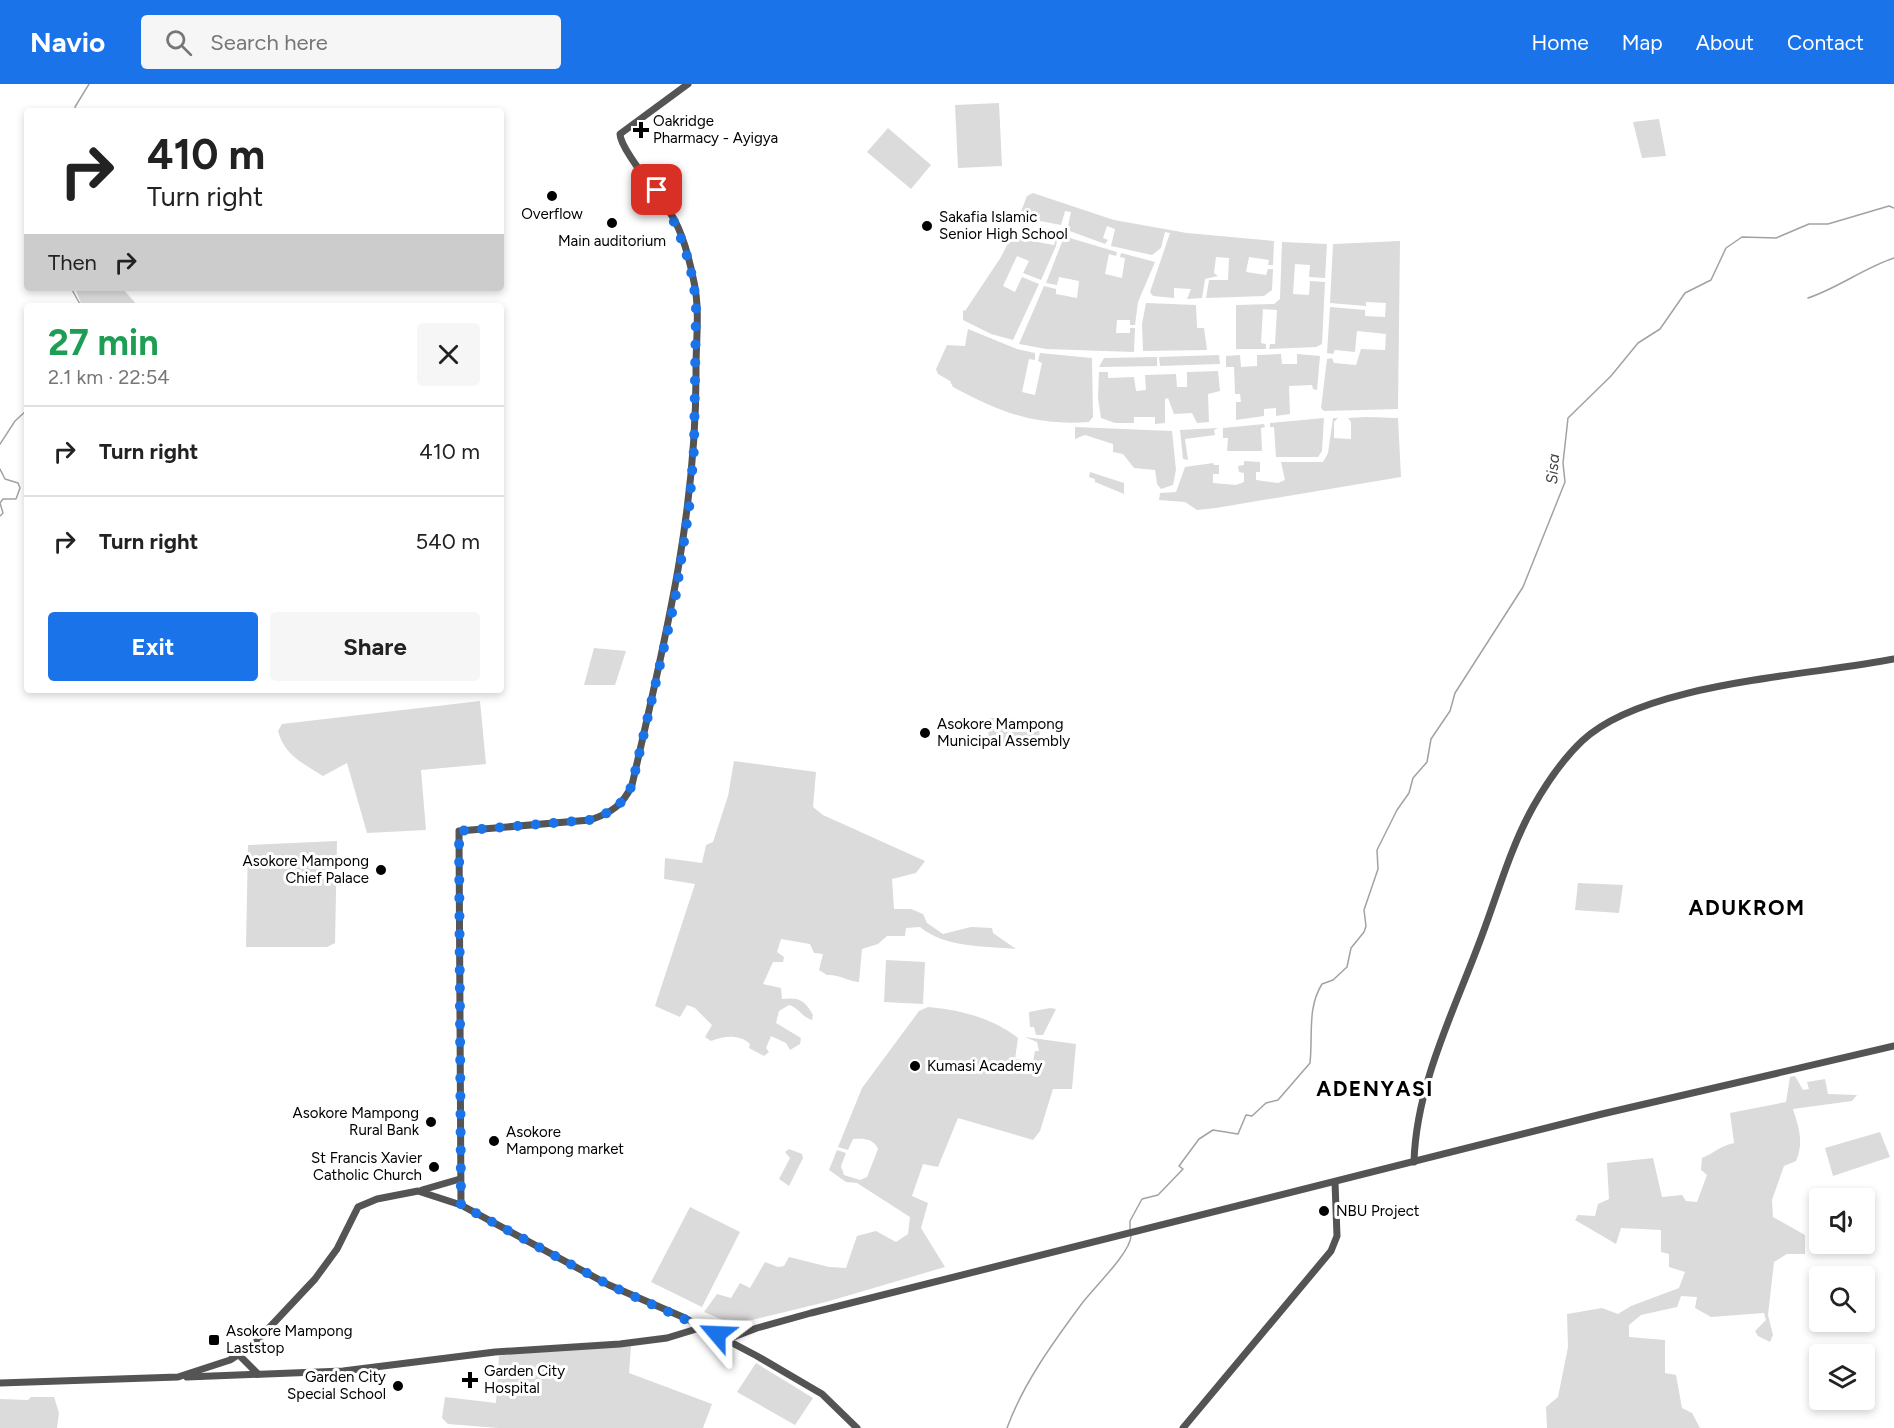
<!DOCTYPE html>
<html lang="en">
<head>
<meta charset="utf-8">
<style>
  :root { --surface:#fff; --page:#f6f6f6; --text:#222; --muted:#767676; --line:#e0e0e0; --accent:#1a73e8 }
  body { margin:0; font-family:Figtree,sans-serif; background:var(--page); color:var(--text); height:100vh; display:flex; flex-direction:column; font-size:22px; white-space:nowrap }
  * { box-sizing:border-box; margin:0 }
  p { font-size:20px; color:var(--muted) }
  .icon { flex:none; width:33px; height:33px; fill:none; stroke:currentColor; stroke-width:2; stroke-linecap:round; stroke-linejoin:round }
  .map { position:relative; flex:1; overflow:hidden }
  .details { position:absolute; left:24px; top:219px; width:480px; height:390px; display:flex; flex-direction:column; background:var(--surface); border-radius:6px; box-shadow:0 3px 9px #0003 }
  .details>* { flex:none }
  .hud { position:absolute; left:24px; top:24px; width:480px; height:183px; border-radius:6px; box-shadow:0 3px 9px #0003; background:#fff; color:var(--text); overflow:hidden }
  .buttons { position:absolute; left:1809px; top:1104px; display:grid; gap:12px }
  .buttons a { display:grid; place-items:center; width:66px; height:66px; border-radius:6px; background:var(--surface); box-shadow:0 3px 9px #0003; font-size:30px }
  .pin { position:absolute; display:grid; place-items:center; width:51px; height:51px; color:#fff; margin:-26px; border-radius:12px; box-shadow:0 3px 9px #0006 }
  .me { position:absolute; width:66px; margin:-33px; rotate:296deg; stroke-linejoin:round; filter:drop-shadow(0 0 4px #0008) }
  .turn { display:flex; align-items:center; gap:21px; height:126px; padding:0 24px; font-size:27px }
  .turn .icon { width:78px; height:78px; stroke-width:2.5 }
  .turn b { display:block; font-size:42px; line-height:51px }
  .then { display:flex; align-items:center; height:57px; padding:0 24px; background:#0003; gap:12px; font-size:22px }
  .round { display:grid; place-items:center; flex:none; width:63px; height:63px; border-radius:6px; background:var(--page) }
  .summary { display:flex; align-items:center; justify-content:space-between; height:102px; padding:0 24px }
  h1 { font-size:36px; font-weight:700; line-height:45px; color:#1e9e55 }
  .primary-button { display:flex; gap:12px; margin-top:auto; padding:12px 24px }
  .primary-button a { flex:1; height:69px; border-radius:6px; background:var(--accent); color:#fff; font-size:24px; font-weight:700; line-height:69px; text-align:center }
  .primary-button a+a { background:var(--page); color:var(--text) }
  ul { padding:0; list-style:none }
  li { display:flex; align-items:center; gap:18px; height:90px; padding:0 24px; border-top:2px solid var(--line) }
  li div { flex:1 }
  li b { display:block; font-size:22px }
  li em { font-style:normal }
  header { display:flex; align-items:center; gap:36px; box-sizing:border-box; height:84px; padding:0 30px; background:var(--accent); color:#fff }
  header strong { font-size:28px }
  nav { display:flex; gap:33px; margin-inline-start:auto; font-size:21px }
  .search { width:420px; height:54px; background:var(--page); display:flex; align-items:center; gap:15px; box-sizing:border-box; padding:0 21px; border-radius:6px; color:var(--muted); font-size:22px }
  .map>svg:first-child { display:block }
  .green { fill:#dbdbdb }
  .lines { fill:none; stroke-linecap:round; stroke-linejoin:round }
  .stream { stroke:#a2a2a2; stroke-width:1.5 }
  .minor { stroke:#545454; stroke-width:7 }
  .route { stroke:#1a73e8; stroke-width:10; stroke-dasharray:0 18 }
  .poi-dot { fill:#000; stroke:#fff; stroke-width:2 }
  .labels { text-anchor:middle; stroke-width:6; stroke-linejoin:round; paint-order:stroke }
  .poi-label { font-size:15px; fill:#000; stroke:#fff; text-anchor:start }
  .water-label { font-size:16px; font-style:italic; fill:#434343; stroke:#fff }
  .district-label { font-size:21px; font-weight:bold; letter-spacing:1.5px; fill:#000; stroke:#fff }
</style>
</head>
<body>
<header>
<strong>Navio</strong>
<div class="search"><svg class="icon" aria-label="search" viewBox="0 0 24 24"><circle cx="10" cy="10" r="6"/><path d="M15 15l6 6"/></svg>Search here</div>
<nav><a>Home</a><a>Map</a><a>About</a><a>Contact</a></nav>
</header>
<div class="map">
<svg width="1894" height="1344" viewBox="0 0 1894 1344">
  <rect width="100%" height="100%" fill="#fff"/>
  <g class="green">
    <polygon points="999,19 1002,82 958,84 955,21"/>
    <polygon points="1659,35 1666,72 1642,74 1633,38"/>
    <polygon points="888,44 931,81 911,105 867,68"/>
    <polygon points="1033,109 1114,136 1187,149 1274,157 1273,181 1268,181 1269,176 1249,173 1246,188 1266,191 1268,185 1273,185 1272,206 1264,212 1206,214 1209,196 1228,196 1229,174 1216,173 1214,189 1218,192 1205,195 1202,214 1187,215 1191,205 1174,204 1174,214 1153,212 1150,208 1170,149 1165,148 1161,164 1152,171 1111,162 1115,145 1107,142 1103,154 1108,156 1105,160 1067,146 1071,128 1065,127 1061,141 1019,133 1027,112"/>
    <polygon points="1059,145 1056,162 1041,196 1023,189 1029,177 1017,172 1003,202 1015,208 1022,193 1039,200 1013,256 991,250 963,236 963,226 965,227 1001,173 1013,149 1020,150 1026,156 1054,161"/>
    <polygon points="1070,154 1117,168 1116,172 1109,170 1105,190 1122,194 1125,174 1120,173 1121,169 1155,178 1138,218 1135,241 1130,241 1130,236 1117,236 1116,249 1130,249 1130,244 1135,244 1134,268 1046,265 1019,260 1044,202 1056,205 1056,210 1077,214 1079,197 1059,193 1057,201 1046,199 1062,158"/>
    <polygon points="1400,157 1398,325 1324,327 1321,324 1327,275 1332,274 1334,279 1356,281 1361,265 1385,266 1386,250 1357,247 1355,268 1335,266 1333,270 1327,269 1330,223 1365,226 1365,232 1385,233 1386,219 1366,218 1366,222 1330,219 1333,160"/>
    <polygon points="1282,158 1327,160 1325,194 1309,193 1310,181 1295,180 1293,210 1309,211 1310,197 1325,198 1322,260 1316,263 1269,265 1270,260 1275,260 1277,226 1263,225 1261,259 1266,260 1266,265 1236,265 1236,221 1274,220 1280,215"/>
    <polygon points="75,204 122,204 138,222 82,222"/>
    <polygon points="1146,219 1196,221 1197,244 1204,244 1207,266 1143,267 1142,240"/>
    <path d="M968 245 1017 265 1035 269V276L1029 275 1022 308 1035 311 1042 279 1038 277 1040 269 1092 274 1093 333 1089 338C1035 342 999 328 953 303L950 297 938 290 936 285 947 261 965 262Z"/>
    <polygon points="1281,270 1282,280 1297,280 1297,270 1320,272 1317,306 1313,305 1312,301 1289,302 1290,330 1276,332 1276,324 1264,325 1264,332 1236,336 1236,318 1241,318 1240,310 1235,310 1234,283 1226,283 1226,272 1240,271 1241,283 1257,282 1257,271"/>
    <polygon points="1219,271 1220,280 1160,282 1159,273"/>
    <polygon points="1157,273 1157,282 1099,283 1104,274"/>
    <polygon points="1218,287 1220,307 1208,310 1209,338 1197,339 1192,329 1174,330 1168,314 1165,315 1165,339 1155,340 1155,333 1134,333 1134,339 1115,339 1101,334 1098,314 1099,288 1108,288 1108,294 1134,293 1136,307 1146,306 1145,291 1176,290 1177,303 1187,303 1187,288"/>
    <polygon points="1366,333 1398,334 1401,393 1216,424 1197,426 1185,418 1159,416 1160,409 1176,408 1185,383 1213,379 1214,381 1219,381 1219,390 1213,390 1213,399 1236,401 1244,398 1244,389 1239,388 1238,382 1244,381 1244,377 1260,378 1260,388 1256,388 1256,396 1278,399 1285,396 1281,378 1323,378 1328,369 1333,334 1338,334 1334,338 1334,354 1351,355 1351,338 1348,334"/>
    <polygon points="1324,334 1322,367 1318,373 1276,373 1274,343 1270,343 1270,339"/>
    <polygon points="1264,340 1265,343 1261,344 1262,367 1227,367 1228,354 1223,354 1223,344"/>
    <polygon points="1075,343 1172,347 1176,386 1173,401 1161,405 1157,400 1155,386 1134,384 1123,370 1113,368 1113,360 1085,351 1075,355"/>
    <polygon points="1218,344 1214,346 1215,351 1185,355 1188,376 1183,375 1180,346"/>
    <polygon points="1090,388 1124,399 1124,410 1095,398 1095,395 1089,393"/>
    <polygon points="594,564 626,567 615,601 584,601"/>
    <path d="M480 617 486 680 421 686 426 746 367 749 347 679 323 692C304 680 284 671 278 647L282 640Z"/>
    <polygon points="989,634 1040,635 1039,661 988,660"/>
    <path d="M734 677 816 688 813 723 823 731 925 777 916 789 892 795 894 825H911L923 830 927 839 943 850 971 843 992 844 993 849 1016 865C985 862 945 864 920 843L906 844 905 852H887L878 860 862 865 859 898C847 897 839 890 827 891L819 886 823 870 814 869 810 860 781 855 777 868 784 873 783 878H773L763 900 781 904 782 915C799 913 805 916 813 931L812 936C802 933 799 924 789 921L779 927 776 939 801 954 800 960 790 966 786 959 771 952 766 964 769 968 764 972 749 964 750 960C739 950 724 952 711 957L705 953 712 941 695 924 687 921 680 933 655 922 695 800 664 795 665 774 702 779 706 761 713 758 728 712Z"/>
    <polygon points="337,757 335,859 327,863 246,863 248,761"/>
    <polygon points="1578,799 1623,801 1619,829 1575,826"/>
    <polygon points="886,876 925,878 923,920 884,918"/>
    <path d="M928 923C960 926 993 934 1018 954L1015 975 1033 978 1035 967H1039L1037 958 1025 953 1076 960 1072 1005H1053L1040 1047 1033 1056 958 1034 938 1083 923 1080 912 1112 928 1119 921 1144 945 1183 826 1218 752 1236 727 1238 704 1228 717 1210 731 1214 740 1199 750 1204 765 1178 778 1183 784 1182 789 1173 829 1183 846 1184 857 1152 876 1147 896 1158 908 1150 910 1133 857 1099 846 1098 829 1086 837 1066 846 1069 841 1082 844 1091 860 1096 867 1093 878 1065C874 1055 864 1054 853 1055L848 1066 838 1063 862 1004 919 927Z"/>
    <polygon points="1050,924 1056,925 1043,951 1036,951 1034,943 1030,943 1029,928"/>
    <path d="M1795 992 1803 1006 1809 1005 1807 998 1825 995 1828 1010 1857 1011 1852 1017 1793 1025C1799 1044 1804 1058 1796 1077L1784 1082 1772 1116 1773 1133 1805 1151V1170H1787L1774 1178 1768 1231 1773 1251 1770 1258 1758 1252 1755 1247 1766 1236 1764 1229 1711 1233 1695 1224 1697 1213 1681 1212 1677 1223 1641 1231 1629 1241V1253L1665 1256V1289L1676 1291 1682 1324 1692 1329 1700 1344H1547L1546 1323 1558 1313 1568 1263 1567 1230 1602 1224 1618 1230 1631 1222 1679 1204 1685 1188 1669 1183V1170L1661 1168V1146L1621 1144 1616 1160 1575 1136 1578 1131 1595 1132 1598 1120 1609 1115 1607 1079 1653 1074 1662 1113 1682 1111 1686 1117 1697 1118 1707 1091 1701 1086 1702 1074C1716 1068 1718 1063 1734 1059L1730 1029 1786 1018 1790 993Z"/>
    <polygon points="1880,1048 1890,1073 1833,1092 1825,1064"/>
    <polygon points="789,1065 802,1070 803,1074 789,1102 779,1095 790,1074 785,1068"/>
    <polygon points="690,1123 740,1148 702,1223 651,1198"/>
    <polygon points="631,1262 629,1289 712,1320 703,1344 498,1344 448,1340 442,1334 445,1313 496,1319 499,1272 515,1269"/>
    <polygon points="756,1279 813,1314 795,1341 737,1308"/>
    <polygon points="31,1313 54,1313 59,1329 57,1344 0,1344 0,1315 28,1316"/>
  </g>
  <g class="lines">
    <g class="stream">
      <polyline points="76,27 75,23 89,0"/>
      <polyline points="71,204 81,222"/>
      <path d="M1808 214C1838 204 1864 184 1894 174"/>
      <polyline points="0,360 15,337 27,326"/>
      <polyline points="0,385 5,395 18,399 20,404 16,415 3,415 0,419 3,429 0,432"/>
      <path d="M1130 1145V1137L1142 1115 1158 1111 1183 1085 1179 1082 1199 1055 1213 1046 1238 1050 1246 1031 1252 1032 1266 1019 1278 1016 1310 979C1313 952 1307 924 1322 900L1333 896 1347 883 1351 864 1364 848 1366 842 1364 826 1378 785 1377 766 1397 726 1409 709 1413 694 1427 678 1431 655 1450 627 1455 609 1523 503 1565 398 1563 379 1568 334 1611 292 1638 259 1660 245 1685 209 1711 196 1726 164 1742 153 1776 154 1809 140H1828L1889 122 1894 124"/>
      <path d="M1007 1344C1023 1300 1052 1260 1080 1222 1091 1206 1130 1170 1131 1152"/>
    </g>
    <g class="minor">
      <path d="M1414 1078C1416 1003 1452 931 1478 862 1496 816 1509 766 1533 723 1546 700 1562 676 1582 657 1644 598 1810 592 1894 575"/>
      <polyline points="422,1106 460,1095"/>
      <path d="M461 1121 459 747 590 736C611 729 623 721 632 701 664 561 697 430 696 284 696 256 700 226 694 198 690 178 685 156 675 137 665 117 620 66 620 50L688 0"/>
      <polyline points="728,1255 757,1244 811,1229 1602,1030 1894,962"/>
      <polyline points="239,1271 258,1290"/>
      <polyline points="187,1293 343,1287 495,1268 620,1260 667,1254 703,1243"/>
      <polyline points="0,1299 178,1293 230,1276 253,1261 315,1195 337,1165 358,1123 377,1115 418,1107 461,1121 609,1201 685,1234 757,1272 822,1310 857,1344"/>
      <polyline points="1183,1344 1331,1167 1337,1152 1335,1098"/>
    </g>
  </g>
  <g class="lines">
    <path class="route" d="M657 106C679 143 693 179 696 222L694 365 689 425 675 516 632 701C623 721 611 729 590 736L459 747 461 1121 609 1201 717 1250"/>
  </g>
  <g class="poi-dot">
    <path d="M638 37h6v6h6v6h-6v6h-6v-6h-6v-6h6z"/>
    <circle cx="552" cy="112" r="6"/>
    <circle cx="612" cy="139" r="6"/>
    <circle cx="927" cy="142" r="6"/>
    <circle cx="925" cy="649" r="6"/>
    <circle cx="381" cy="786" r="6"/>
    <circle cx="915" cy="982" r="6"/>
    <circle cx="431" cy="1038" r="6"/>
    <circle cx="494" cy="1057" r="6"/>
    <circle cx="434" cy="1083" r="6"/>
    <circle cx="1324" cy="1127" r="6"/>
    <rect x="208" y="1250" width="12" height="12" rx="3"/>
    <path d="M467 1287h6v6h6v6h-6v6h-6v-6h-6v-6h6z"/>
    <circle cx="398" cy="1302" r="6"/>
  </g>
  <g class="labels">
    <g class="poi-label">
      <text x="653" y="42">Oakridge<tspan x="653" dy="17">Pharmacy - Ayigya</tspan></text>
      <text x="552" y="135" text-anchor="middle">Overflow</text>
      <text x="939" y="138">Sakafia Islamic<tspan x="939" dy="17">Senior High School</tspan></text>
      <text x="612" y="162" text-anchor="middle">Main auditorium</text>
      <text x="937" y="645">Asokore Mampong<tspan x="937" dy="17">Municipal Assembly</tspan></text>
      <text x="369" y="782" text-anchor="end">Asokore Mampong<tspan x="369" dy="17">Chief Palace</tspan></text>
      <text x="927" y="987">Kumasi Academy</text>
      <text x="419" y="1034" text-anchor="end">Asokore Mampong<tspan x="419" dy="17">Rural Bank</tspan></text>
      <text x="506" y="1053">Asokore<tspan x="506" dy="17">Mampong market</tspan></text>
      <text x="422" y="1079" text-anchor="end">St Francis Xavier<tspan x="422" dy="17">Catholic Church</tspan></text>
      <text x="1336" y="1132">NBU Project</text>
      <text x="226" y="1252">Asokore Mampong<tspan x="226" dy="17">Laststop</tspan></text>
      <text x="484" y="1292">Garden City<tspan x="484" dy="17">Hospital</tspan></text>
      <text x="386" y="1298" text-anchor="end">Garden City<tspan x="386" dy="17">Special School</tspan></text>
    </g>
    <g class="water-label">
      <text transform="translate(1552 385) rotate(-86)" y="6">Sisa</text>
    </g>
    <g class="district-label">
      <text x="1747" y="831">ADUKROM</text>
      <text x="1375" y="1012">ADENYASI</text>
    </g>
  </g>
</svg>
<div class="buttons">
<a><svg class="icon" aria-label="sound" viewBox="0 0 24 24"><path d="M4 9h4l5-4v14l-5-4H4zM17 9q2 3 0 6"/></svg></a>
<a><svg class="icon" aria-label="search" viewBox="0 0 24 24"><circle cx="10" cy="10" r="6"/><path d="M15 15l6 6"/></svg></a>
<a><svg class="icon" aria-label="layers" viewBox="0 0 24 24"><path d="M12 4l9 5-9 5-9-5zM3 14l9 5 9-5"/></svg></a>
</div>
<div class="pin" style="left:657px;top:106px;background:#d93025"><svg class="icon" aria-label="arrive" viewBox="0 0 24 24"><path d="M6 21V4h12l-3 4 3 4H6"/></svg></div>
<svg class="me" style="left:717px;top:1250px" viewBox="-20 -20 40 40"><path d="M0-17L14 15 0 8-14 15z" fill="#1a73e8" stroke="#fff" stroke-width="4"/></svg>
<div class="hud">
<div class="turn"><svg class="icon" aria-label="right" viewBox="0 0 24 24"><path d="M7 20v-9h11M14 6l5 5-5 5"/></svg><div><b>410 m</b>Turn right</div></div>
<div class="then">Then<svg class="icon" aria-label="right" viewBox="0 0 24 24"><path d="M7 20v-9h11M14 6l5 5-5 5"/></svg></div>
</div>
<section class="details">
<div class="summary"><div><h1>27 min</h1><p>2.1 km · 22:54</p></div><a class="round"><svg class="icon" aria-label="close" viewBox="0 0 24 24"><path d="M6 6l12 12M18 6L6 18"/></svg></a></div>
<ul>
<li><svg class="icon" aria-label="right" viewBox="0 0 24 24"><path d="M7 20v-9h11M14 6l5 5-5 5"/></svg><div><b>Turn right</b></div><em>410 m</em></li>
<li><svg class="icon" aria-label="right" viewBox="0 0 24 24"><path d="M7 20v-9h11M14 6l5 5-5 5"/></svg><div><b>Turn right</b></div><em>540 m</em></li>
</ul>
<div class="primary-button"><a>Exit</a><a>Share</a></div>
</section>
</div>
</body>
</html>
